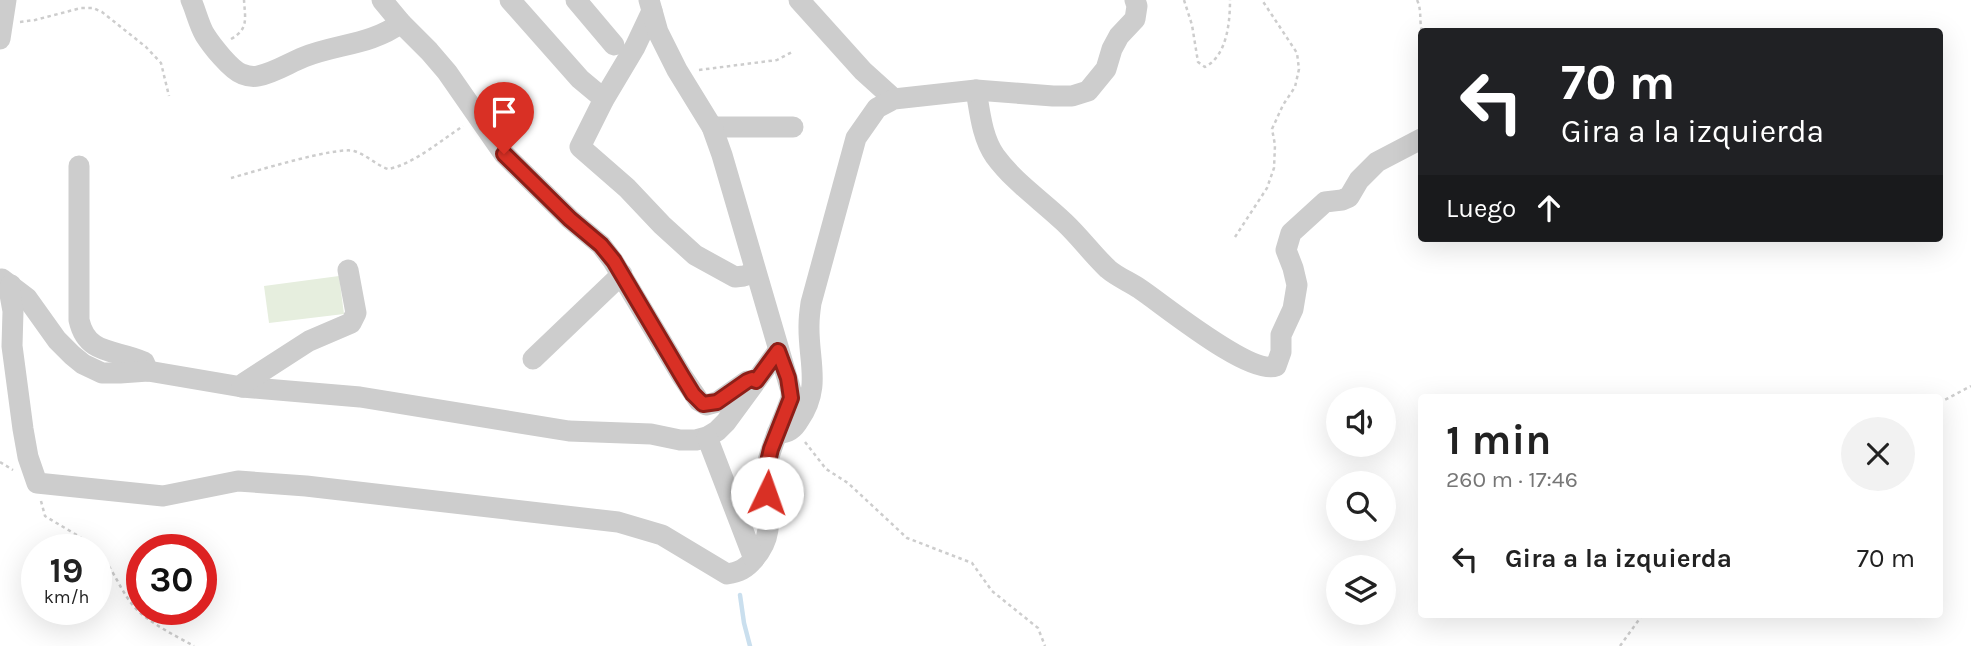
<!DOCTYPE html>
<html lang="es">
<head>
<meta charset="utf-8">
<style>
  :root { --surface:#fff; --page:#f2f2f2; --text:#222; --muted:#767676 }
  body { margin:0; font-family:Karla,sans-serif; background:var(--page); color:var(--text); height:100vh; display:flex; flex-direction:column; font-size:26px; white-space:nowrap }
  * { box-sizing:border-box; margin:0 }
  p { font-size:23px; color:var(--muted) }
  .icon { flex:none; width:38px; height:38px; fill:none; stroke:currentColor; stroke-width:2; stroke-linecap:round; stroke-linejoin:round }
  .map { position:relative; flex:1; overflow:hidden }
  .panel { position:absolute; left:1418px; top:394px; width:525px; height:224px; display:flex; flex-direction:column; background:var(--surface); border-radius:7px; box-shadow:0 7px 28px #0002 }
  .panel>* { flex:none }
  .hud { position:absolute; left:1418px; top:28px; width:525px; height:214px; border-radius:7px; box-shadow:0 7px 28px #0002; background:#202124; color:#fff; overflow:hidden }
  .fabs { position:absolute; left:1326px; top:387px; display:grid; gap:14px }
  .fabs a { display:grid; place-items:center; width:70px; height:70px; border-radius:50%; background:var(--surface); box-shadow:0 7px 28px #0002; font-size:35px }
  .speed { position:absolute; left:21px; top:534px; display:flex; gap:14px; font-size:35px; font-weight:700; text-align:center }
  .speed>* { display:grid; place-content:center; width:91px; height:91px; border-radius:50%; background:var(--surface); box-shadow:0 7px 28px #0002; line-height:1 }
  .speed small { font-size:18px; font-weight:400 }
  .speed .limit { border:10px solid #d22; background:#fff; color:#111 }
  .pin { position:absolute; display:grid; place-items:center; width:60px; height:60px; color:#fff; margin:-72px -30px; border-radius:50% 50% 50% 0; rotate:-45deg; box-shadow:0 0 7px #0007 }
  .pin .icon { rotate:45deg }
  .me { position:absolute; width:77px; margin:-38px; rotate:3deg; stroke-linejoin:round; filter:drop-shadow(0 0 5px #0008) }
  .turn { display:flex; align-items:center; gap:24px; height:147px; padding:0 28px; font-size:32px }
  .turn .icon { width:91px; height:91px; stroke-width:2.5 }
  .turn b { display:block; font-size:49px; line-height:60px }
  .then { display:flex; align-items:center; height:66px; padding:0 28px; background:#0003; gap:14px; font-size:26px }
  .round { display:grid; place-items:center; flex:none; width:74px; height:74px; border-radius:37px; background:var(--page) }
  .head { display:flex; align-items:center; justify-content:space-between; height:119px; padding:0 28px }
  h1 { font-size:42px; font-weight:700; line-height:52px }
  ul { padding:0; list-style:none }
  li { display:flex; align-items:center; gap:21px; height:91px; padding:0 28px }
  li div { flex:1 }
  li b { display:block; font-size:26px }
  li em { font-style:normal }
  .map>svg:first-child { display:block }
  .green { fill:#e6eede }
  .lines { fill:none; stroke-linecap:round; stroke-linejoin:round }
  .stream { stroke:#cadfee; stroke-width:4.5 }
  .path { stroke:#cdcdcd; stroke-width:2.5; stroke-dasharray:3.5 3.5; stroke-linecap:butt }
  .minor { stroke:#cdcdcd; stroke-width:21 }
  .route-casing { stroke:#8d1f18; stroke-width:18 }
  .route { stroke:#d93025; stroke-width:12 }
</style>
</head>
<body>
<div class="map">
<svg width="1971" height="646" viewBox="0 0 1971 646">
  <rect width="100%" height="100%" fill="#fff"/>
  <polygon class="green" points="339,276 344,314 269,323 264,286"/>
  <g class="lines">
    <polyline class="stream" points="740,595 744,623 750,646"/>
    <g class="path">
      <path d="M1184 0 1192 25 1198 62 1205 67C1227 56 1230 22 1230 0"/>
      <path d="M1417 0C1422 10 1419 21 1422 32"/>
      <polyline points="20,22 35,20 81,8 93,8 102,12 146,47 161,63 169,96"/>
      <path d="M231 39C249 29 245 18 244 0"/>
      <polyline points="699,70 777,60 792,52"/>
      <path d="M231 178C253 172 337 146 354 151 367 155 376 165 388 169 412 165 442 140 463 126"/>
      <polyline points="1235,237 1267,188 1274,168 1275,145 1272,129 1283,105 1295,87 1299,69 1297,53 1262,0"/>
      <polyline points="1939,403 1971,386"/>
      <polyline points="805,442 826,469 848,483 907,538 972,563 992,591 1038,628 1045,646"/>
      <polyline points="0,462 13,470"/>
      <path d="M41 501 45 516C59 525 84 538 95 548 109 561 119 587 131 603 145 621 174 635 194 646"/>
      <polyline points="1620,646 1643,614"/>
    </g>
    <g class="minor">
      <path d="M191 0C196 11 199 25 205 35 212 46 231 70 242 74 247 76 253 77 258 76 274 73 289 63 304 57 336 44 371 45 401 23"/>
      <polyline points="382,0 401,23 429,51 447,72 504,154 570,219 601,245 613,261 682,376 699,401 706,405 717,402 747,381"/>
      <polyline points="510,0 580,79 604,99"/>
      <polyline points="576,0 614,45"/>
      <polyline points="799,0 863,71 894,99"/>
      <polyline points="652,11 635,47 604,99 580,147 627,188 662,225 695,255 735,277 744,276 755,272"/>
      <polyline points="0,39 6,0"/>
      <path d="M976 90C980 113 982 137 995 156 1014 182 1041 200 1064 222 1080 237 1093 255 1108 269 1117 277 1130 282 1140 289 1164 305 1250 376 1276 366L1281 352V335L1293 309 1297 285 1293 268 1286 250 1291 233 1325 202 1342 200 1349 197 1359 180 1377 162 1421 139"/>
      <polyline points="712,127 793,127"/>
      <path d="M79 166V320C87 356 116 349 144 362L148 371"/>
      <polyline points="2,279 27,298 57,340 72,355 83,364 102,373 120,373 148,371 242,387 360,397 569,431 651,434 680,440 696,440 707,437 717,431 726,422 778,351"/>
      <path d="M11 285 9 289 13 311 12 346 23 429 28 457 37 483 163 496 238 481 306 486 618 522 662 535 727 574C739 572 746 569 754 559 781 528 761 503 766 470 770 445 783 422 791 398V391L722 155 712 127 677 70 658 32 649 0"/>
      <polyline points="533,359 622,274"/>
      <polyline points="242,387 244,383 309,341 351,323 356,313 348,270"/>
      <path d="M777 433C788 434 794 429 799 420 822 387 808 361 809 325 809 318 810 310 811 303L856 138 877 108 894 99 976 90 1053 96H1072L1088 91 1106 69 1112 49 1119 36 1135 19 1137 6 1135 0"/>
      <polyline points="707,437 754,559"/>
    </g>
  </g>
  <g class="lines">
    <g class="route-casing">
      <polyline id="route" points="504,154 570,219 601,245 614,261 682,376 693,394 703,404 717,402 747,381 752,379 756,381 778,351 788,378 791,398 771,449 765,474 767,493"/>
    </g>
    <use href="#route" class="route"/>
  </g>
</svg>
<div class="fabs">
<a><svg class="icon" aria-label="sound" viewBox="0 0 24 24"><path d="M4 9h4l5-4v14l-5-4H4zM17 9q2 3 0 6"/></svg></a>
<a><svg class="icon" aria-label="search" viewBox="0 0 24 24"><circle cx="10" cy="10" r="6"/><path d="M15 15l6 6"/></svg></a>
<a><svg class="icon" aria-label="layers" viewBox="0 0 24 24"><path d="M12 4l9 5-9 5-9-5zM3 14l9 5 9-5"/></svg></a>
</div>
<div class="speed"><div>19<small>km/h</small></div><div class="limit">30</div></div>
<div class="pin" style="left:504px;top:154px;background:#d93025"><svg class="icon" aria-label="arrive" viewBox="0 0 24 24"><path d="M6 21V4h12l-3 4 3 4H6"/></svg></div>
<svg class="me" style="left:767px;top:493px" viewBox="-20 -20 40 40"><circle r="19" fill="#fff"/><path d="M0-13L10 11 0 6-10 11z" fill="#d93025"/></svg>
<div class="hud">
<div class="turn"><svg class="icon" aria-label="left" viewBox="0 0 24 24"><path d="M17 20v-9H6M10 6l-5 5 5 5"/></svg><div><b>70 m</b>Gira a la izquierda</div></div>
<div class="then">Luego<svg class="icon" aria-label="ahead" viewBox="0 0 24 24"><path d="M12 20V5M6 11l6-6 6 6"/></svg></div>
</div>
<section class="panel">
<div class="head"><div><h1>1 min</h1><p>260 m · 17:46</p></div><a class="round"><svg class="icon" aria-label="close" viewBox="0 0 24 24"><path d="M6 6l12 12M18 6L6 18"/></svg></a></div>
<ul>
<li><svg class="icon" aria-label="left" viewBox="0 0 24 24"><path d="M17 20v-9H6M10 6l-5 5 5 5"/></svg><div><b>Gira a la izquierda</b></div><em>70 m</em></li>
</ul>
</section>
</div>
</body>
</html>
